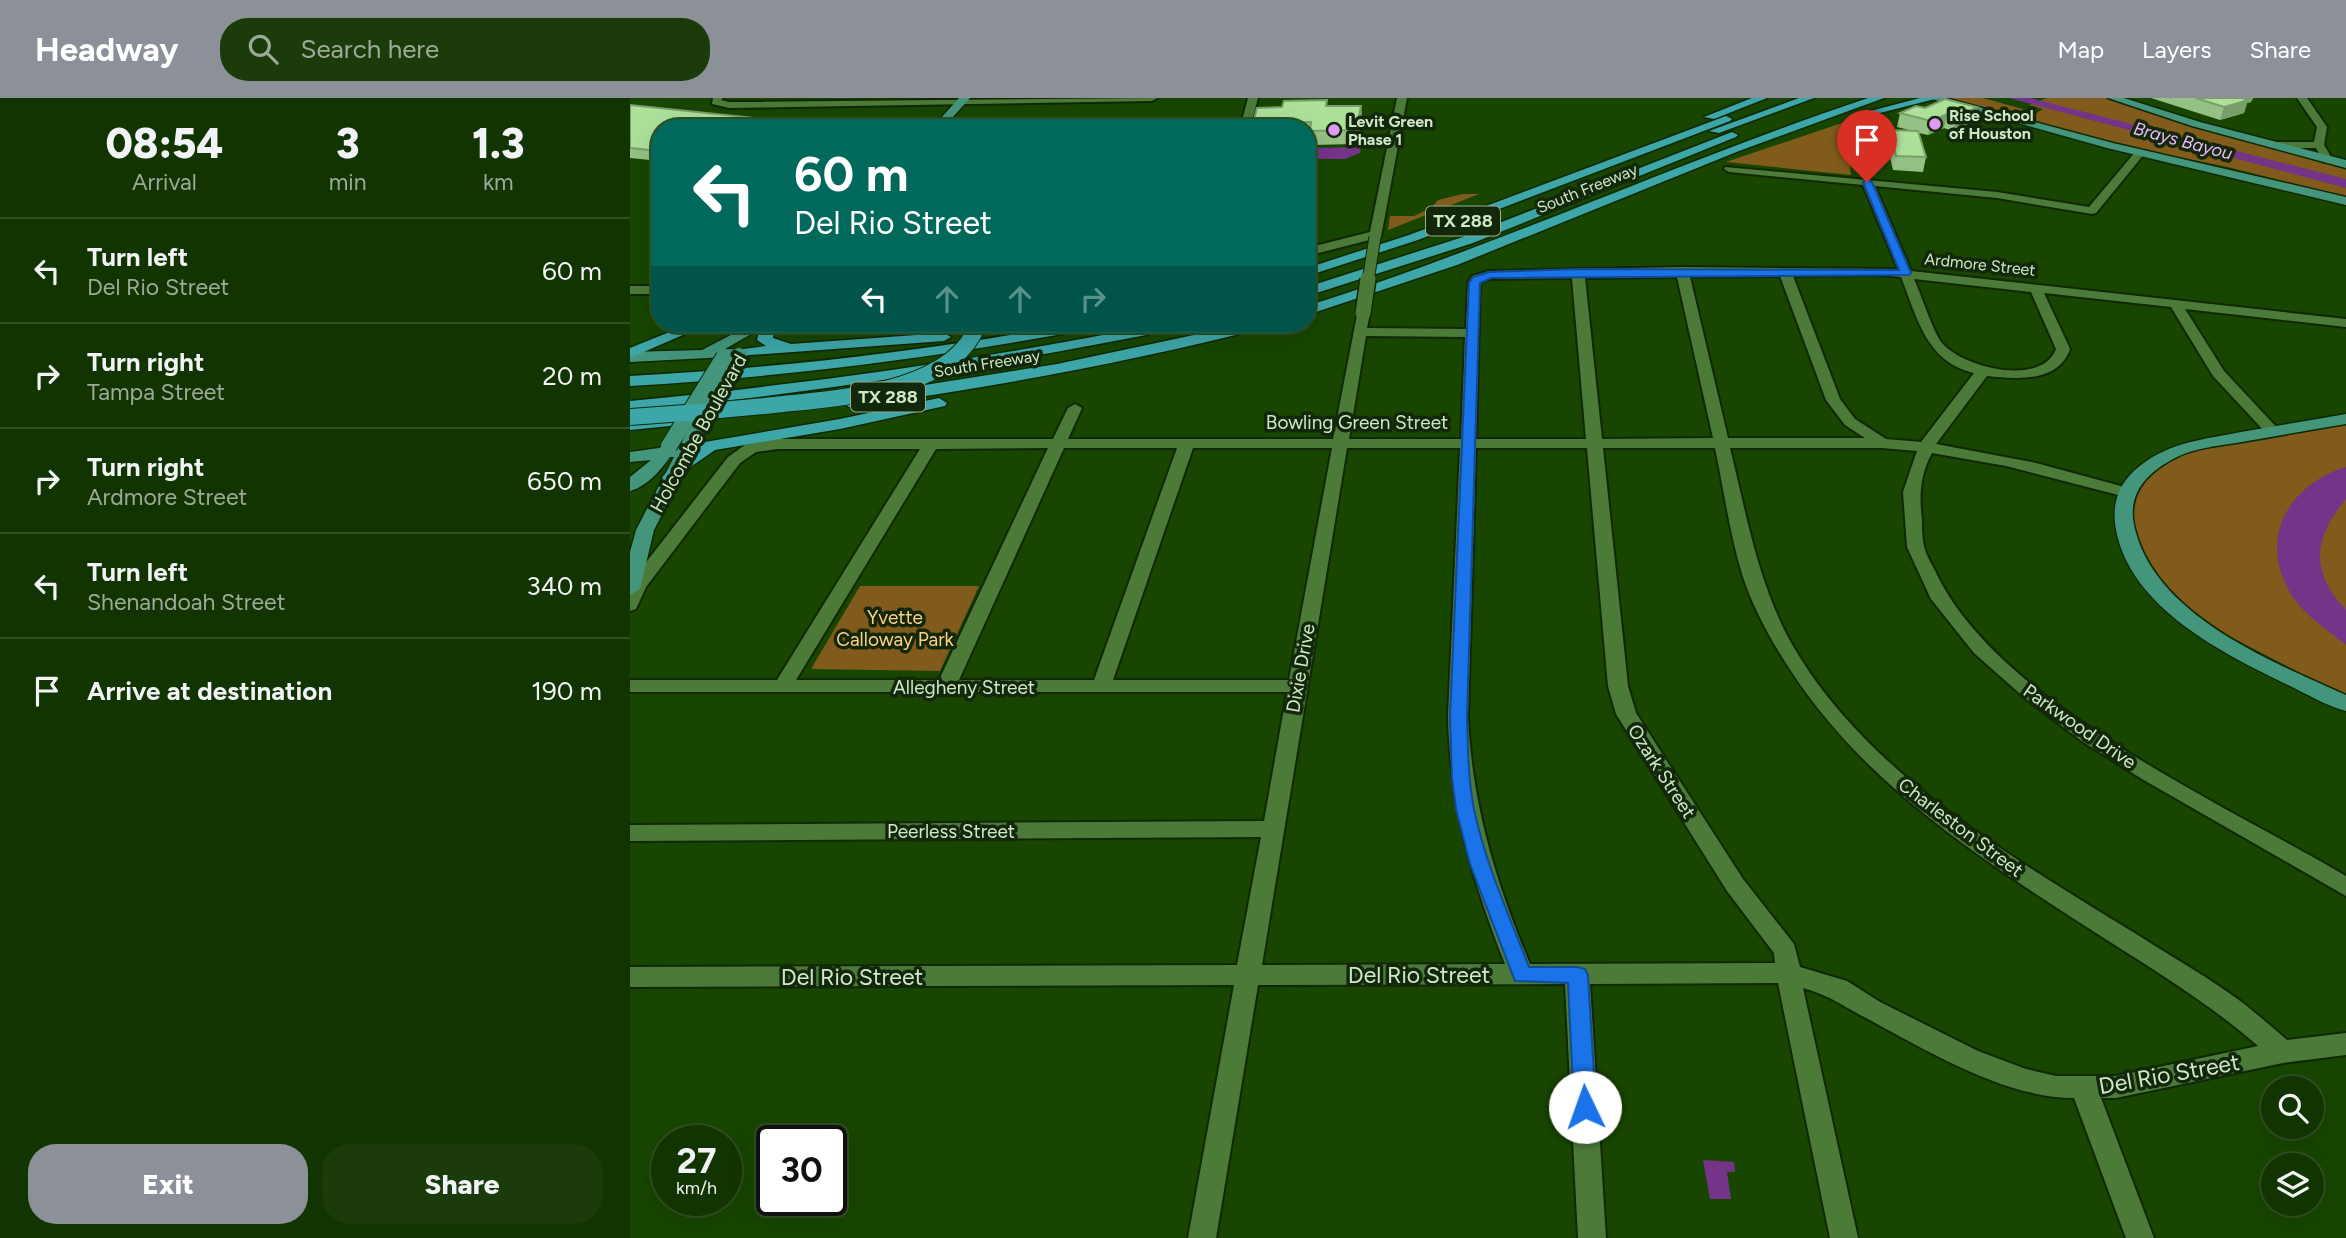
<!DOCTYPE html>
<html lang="en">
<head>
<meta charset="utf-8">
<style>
  :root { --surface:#123400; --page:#1b3c0a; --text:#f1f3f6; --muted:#9caa99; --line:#314f22; --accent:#8c9099 }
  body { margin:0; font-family:Figtree,sans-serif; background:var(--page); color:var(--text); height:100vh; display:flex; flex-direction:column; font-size:26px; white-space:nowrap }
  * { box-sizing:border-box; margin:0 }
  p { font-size:23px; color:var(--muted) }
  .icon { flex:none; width:38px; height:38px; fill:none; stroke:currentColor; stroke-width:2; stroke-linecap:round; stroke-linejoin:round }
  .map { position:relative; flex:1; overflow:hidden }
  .panel { display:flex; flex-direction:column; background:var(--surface); width:630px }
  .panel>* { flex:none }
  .banner { position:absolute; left:21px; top:21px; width:665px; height:214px; border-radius:28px; box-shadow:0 7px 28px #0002,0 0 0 2px var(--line); background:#00695c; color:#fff; overflow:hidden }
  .controls { position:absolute; left:1631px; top:978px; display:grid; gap:14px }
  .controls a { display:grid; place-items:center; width:63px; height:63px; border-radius:50%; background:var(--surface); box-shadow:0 7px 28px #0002,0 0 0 2px var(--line); font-size:35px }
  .speed { position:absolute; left:21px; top:1027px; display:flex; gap:14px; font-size:35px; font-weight:700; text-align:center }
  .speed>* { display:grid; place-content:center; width:91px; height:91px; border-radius:50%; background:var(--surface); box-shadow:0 7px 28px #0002,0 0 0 2px var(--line); line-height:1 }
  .speed small { font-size:18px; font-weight:400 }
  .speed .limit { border:4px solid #111; border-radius:10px; background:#fff; color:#111 }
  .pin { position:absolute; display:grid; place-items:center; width:60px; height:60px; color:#fff; margin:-72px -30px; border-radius:50% 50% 50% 0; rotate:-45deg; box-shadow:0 0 7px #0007 }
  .pin .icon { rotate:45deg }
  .me { position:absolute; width:77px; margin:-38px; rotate:357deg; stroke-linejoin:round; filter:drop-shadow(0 0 5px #0008) }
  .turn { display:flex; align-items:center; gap:24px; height:147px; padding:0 28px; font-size:32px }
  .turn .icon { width:91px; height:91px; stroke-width:2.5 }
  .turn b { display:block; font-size:49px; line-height:60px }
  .lanes { display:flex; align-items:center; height:66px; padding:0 28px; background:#0003; justify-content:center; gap:35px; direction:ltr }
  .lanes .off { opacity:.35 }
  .eta { display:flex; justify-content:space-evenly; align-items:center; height:119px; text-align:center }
  .eta b { font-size:42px; font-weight:800; line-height:49px }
  .cta { display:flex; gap:14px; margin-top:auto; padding:14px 28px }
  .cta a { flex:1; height:80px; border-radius:28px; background:var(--accent); color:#fff; font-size:28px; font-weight:800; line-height:80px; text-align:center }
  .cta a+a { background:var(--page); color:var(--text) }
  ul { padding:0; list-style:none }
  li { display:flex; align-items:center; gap:21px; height:105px; padding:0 28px; border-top:2px solid var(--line) }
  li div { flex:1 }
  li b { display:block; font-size:26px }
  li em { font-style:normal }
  header { display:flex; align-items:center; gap:42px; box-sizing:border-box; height:98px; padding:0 35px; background:var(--accent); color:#fff }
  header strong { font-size:33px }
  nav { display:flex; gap:38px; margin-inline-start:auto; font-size:24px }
  .search { width:490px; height:63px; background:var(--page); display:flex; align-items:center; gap:18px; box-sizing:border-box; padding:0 24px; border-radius:28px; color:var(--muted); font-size:26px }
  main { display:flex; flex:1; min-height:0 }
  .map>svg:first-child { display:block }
  .green { fill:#805b1b }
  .water { fill:#743488 }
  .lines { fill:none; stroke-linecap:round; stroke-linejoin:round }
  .minor-casing { stroke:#102805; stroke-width:4 }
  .major-casing { stroke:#102805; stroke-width:3 }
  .highway-casing { stroke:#102805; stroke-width:3 }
  .minor { fill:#4c7b39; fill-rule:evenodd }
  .major { fill:#43957c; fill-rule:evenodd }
  .highway { fill:#3da6a9; fill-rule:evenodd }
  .minor-bridge-far1-casing { stroke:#102805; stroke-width:13; stroke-linecap:butt }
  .minor-bridge-casing { stroke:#102805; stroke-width:18; stroke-linecap:butt }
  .major-bridge-casing { stroke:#102805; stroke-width:18; stroke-linecap:butt }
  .highway-bridge-casing { stroke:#102805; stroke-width:18; stroke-linecap:butt }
  .minor-bridge-far1 { stroke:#4c7b39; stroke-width:11 }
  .minor-bridge { stroke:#4c7b39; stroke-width:15 }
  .major-bridge { stroke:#43957c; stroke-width:16 }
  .highway-bridge { stroke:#3da6a9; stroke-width:16 }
  .wall { fill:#95c284 }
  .shaded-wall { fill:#799e6c }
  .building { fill:#ade19a; stroke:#799e6c; stroke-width:2 }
  .route { fill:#1a73e8; stroke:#114b97; stroke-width:2 }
  .poi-dot { fill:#dd99f3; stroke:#13270b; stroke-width:2.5 }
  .labels { text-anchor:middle; stroke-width:7; stroke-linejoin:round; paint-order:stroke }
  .far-poi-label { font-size:16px; font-weight:bold; fill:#cfe9c6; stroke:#13270b; text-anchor:start }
  .far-street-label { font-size:16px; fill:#cfe9c6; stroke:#13270b }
  .far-water-label { font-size:18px; font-style:italic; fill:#ecbafd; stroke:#13270b }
  .shield { fill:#13270b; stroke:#97af8e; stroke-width:2 }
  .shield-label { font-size:18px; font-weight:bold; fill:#cfe9c6 }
  .street-label { font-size:19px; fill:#cfe9c6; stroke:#13270b }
  .park-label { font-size:19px; fill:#ffd087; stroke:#13270b }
  .near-street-label { font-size:23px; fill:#cfe9c6; stroke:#13270b }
</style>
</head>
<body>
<header>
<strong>Headway</strong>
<div class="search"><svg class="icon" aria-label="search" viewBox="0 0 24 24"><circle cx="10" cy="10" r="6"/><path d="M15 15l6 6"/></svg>Search here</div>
<nav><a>Map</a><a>Layers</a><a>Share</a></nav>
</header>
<main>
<section class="panel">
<div class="eta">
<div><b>08:54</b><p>Arrival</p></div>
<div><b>3</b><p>min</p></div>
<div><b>1.3</b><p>km</p></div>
</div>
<ul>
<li><svg class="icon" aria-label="left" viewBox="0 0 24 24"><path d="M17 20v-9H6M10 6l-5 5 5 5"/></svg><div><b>Turn left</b><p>Del Rio Street</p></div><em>60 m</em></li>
<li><svg class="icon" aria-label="right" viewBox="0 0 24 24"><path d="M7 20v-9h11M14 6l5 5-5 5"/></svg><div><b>Turn right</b><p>Tampa Street</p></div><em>20 m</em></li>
<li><svg class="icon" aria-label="right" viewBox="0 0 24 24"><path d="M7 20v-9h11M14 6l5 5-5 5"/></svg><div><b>Turn right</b><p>Ardmore Street</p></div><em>650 m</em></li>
<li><svg class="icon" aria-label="left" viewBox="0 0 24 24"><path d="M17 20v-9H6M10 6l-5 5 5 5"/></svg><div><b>Turn left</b><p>Shenandoah Street</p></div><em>340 m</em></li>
<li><svg class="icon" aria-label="arrive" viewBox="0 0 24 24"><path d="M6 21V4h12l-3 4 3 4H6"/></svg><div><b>Arrive at destination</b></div><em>190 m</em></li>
</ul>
<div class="cta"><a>Exit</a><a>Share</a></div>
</section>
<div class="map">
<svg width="1716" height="1140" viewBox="0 0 1716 1140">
  <rect width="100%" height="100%" fill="#184600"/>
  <g class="green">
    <polygon points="1314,0 1353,0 1407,15 1413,11 1399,7 1417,0 1479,0 1563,28 1716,71 1716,99 1598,69 1492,48"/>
    <polygon points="1215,24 1221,77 1096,64"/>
    <polygon points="833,96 849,96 758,132 760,118 784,118 801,110 808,102"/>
    <path d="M1716 327V599L1597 537 1561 512 1526 478 1513 459 1499 412C1510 381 1530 367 1559 354Z"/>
    <polygon points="230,488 349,488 310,573 181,571"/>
  </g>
  <g class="water">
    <polygon points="1379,0 1400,0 1716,81 1716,90"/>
    <polygon points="731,49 730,55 715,61 677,61 677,50"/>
    <path d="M1716 369V401C1683 440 1680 474 1716 512V547C1696 531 1670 514 1658 491 1629 436 1661 386 1716 369Z"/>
    <polygon points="1073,1062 1104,1064 1105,1074 1097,1074 1101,1101 1080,1101"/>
  </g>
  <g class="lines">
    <g class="minor-casing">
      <g id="minor">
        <polygon points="83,0 93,0 91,2 99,4 527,0 522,3 99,10 82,6"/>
        <polygon points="618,0 628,0 620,30 610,30"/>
        <polygon points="767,0 777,0 751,139 677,158 677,150 740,134"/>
        <polygon points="1667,0 1677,0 1697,29 1694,47 1703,62 1702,64 1694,64 1686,50 1646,50 1641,47 1646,44 1684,44 1687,29"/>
        <path d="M1506 53 1515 55 1466 115 1462 116 1367 100 1245 88 1281 173 1716 221V229L1555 211 1594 273 1650 333 1642 338 1637 336 1583 278 1541 209 1414 195 1440 251C1428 285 1387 281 1357 278L1306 346 1406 365 1502 391 1504 394 1496 399 1376 368 1302 355C1290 377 1289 397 1292 422 1292 430 1292 440 1294 448 1296 458 1303 468 1307 477 1370 606 1594 706 1716 778V798L1512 681 1453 644 1396 601 1344 555 1301 501 1277 449 1273 394 1287 353 1252 350H1100C1116 415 1127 481 1159 541 1233 675 1385 761 1511 839 1545 861 1581 881 1613 905 1628 917 1643 930 1657 942L1716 935V957L1653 965 1486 1000H1471L1524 1140H1496L1444 1000C1374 1000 1296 952 1236 920 1211 907 1201 898 1173 890L1228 1140H1200L1148 885 960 886 976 1140H948L935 886 628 887 586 1140H558L604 887 0 889V869L607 867 631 739 0 743V727L634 723 657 594H0V582H147L290 351H147L126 354 110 365 16 489 6 511 0 513V485L98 359 115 347 147 341H423L438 310 445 306 452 310 438 341H703L728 212H738L740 215 737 230 836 231 838 185 842 178 859 173 1052 169 1268 171 1233 87 1099 74 1094 71 1095 69 1367 94 1459 109ZM1250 177 1271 179C1287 219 1296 264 1344 275L1291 344 1256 341 1225 321 1210 301 1163 178ZM1150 178 1196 302 1215 327 1235 340H1098L1060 179ZM1047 179 1083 340 972 341 955 180ZM942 180 956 341H846L850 185 860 181ZM1284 181 1401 194 1426 251C1412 289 1333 270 1312 245 1303 234 1291 196 1284 181ZM736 238 835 239 831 341H719ZM418 350 309 582H166L306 351ZM434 350H547L464 582H329ZM563 350H702L659 582H483ZM717 350H830L818 619C820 707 843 785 875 866L632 867ZM846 350H957L978 588 986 616 1097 793 1144 855 1145 865 900 866C866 785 842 707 838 619ZM973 350H1085C1094 392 1100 438 1113 479 1124 512 1142 544 1161 573 1238 691 1360 767 1477 842 1529 875 1581 907 1628 948L1486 978H1426L1396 971 1348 953 1250 904 1217 883 1170 869 1164 846 1113 781 1006 615 998 588Z"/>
        <rect x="0" y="188" width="30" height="8"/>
      </g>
    </g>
    <g class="major-casing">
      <g id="major">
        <polygon points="329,0 340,0 313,30 302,30"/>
        <polygon points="1298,0 1315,0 1483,45 1716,99 1716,107 1477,50"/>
        <polygon points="1478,0 1494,0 1570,24 1716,62 1716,70 1562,28"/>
        <polygon points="118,228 125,232 123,235 95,251 116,252 119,255 116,258 0,264 0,254 72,252"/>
        <path d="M1716 316V326C1679 332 1642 339 1606 345 1586 348 1567 350 1549 358 1520 372 1497 393 1504 427 1523 517 1641 563 1716 597V613C1696 608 1677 596 1658 587 1592 555 1501 510 1486 432 1481 404 1489 384 1511 367 1540 344 1576 341 1611 334 1646 328 1681 322 1716 316Z"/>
        <path d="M60 340 68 345 24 432 10 491 0 497V454L6 432 44 359H40C31 372 16 389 0 393V379L21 362 0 364V354L29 350 38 345 50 348 54 341Z"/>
      </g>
    </g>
    <g class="highway-casing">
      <g id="highway">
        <polygon points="1122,0 1137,0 1084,21 1074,19"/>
        <polygon points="1169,0 1184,0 1089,35 1079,33"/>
        <path d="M1238 0H1254L1109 53 827 167 677 217V208C868 148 1049 63 1238 0Z"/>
        <polygon points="1290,0 1309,0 1234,19 1229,16"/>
        <polygon points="1096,18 1102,21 1100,23 788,142 677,178 677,170 779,137"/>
        <polygon points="1102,34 1108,37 1106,39 843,145 677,198 677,189 833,139"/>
        <polygon points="59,226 78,226 0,260 0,250"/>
        <polygon points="131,226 145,226 143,240 161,246 314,235 321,239 314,243 106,258 103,255 106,252 136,248 127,242"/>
        <path d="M443 226H472L465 230C311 259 157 279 0 288V278C149 270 296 253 443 226Z"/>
        <path d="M530 226H558L551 230C369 267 185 295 0 313V303C178 286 355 261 530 226Z"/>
        <path d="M616 226H640L638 229C500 264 360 290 219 309L211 304 219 299 427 266Z"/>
        <polygon points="309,300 317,305 315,308 210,331 85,352 62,368 47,383 35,383 32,379 56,357 48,352 51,348 210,321"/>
        <polygon points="44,318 52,323 50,327 0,332 0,322"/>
      </g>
    </g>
    <use href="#minor" class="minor"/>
    <use href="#major" class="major"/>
    <use href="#highway" class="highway"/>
    <g class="minor-bridge-far1-casing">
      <polyline id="minor-bridge-far1" points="738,183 745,139"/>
    </g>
    <g class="minor-bridge-casing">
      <polyline id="minor-bridge" points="733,215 738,181"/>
    </g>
    <g class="major-bridge-casing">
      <g id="major-bridge">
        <polyline points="60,345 109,258"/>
        <polyline points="39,348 94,259"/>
      </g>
    </g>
    <g class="highway-bridge-casing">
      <path id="highway-bridge" d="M0 319C48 316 96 312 144 307 206 300 323 295 348 226"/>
    </g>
    <use href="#minor-bridge-far1" class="minor-bridge-far1"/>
    <use href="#minor-bridge" class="minor-bridge"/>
    <use href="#major-bridge" class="major-bridge"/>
    <use href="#highway-bridge" class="highway-bridge"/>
  </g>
  <g class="wall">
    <polygon points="1521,0 1623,0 1621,4 1617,5 1614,15 1590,22"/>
    <polygon points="0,7 30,30 30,63 0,60"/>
    <polygon points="697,8 731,8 732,21 727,46 681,47 680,38 677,38 677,30 624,30 623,25"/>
    <polygon points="1347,9 1344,23 1323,33 1314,30 1298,37 1289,35 1296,59 1293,74 1263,72 1257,46 1260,32 1283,33 1267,29 1270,15 1295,10"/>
  </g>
  <g class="shaded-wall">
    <polygon points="1603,0 1623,0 1621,4 1617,5 1614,15 1590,22 1594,9"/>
    <polygon points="731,8 732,21 727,46 726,32"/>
    <polygon points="1347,9 1344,23 1323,33 1326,19"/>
    <polygon points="1317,16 1314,30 1298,37 1301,23"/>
  </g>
  <g class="building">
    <polygon points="1566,0 1612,0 1619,2 1594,9"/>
    <polygon points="1315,1 1347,9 1326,19 1317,16 1301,23 1270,15 1286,8 1295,10"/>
    <polygon points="697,2 696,8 731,8 726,32 680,33 681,24 623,25 627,10 652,9 654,3"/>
    <polygon points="0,7 219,30 30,30 30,53 0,50"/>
    <polygon points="1260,32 1288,33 1296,59 1266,58"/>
  </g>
  <path class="route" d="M1237 81 1242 84 1281 175 1279 177 861 180 850 185 837 619C838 650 838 681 844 711 855 765 879 817 899 869H947L955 871 958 877 966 1009 962 1015 955 1018 947 1015 944 1009 938 885 885 883 840 766 826 711 822 680 820 619 839 185 843 179 859 174 948 171 1269 172 1233 84Z"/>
  <g class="poi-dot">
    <circle cx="1305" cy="26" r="7"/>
    <circle cx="704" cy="32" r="7"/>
  </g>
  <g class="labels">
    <g class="far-poi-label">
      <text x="1319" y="23">Rise School<tspan x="1319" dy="18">of Houston</tspan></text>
      <text x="718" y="29">Levit Green<tspan x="718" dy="18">Phase 1</tspan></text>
    </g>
    <g class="far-street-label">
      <text transform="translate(957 90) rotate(-22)" y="6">South Freeway</text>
      <text transform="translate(1350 166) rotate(6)" y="6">Ardmore Street</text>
      <text transform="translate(357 265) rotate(-9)" y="6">South Freeway</text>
    </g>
    <g class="far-water-label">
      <text transform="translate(1553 43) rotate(15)" y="6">Brays Bayou</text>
    </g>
    <g class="shield">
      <rect x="796" y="108.5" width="74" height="29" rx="5"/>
      <rect x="221" y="284.5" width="74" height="29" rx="5"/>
    </g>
    <g class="shield-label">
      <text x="833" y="129">TX 288</text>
      <text x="258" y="305">TX 288</text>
    </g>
    <g class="street-label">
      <text x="727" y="331">Bowling Green Street</text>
      <text transform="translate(68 335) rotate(-61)" y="7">Holcombe Boulevard</text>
      <text transform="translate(670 570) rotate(-80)" y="7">Dixie Drive</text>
      <text x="334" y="596">Allegheny Street</text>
      <text transform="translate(1450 628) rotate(35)" y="7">Parkwood Drive</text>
      <text transform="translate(1032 673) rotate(57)" y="7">Ozark Street</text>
      <text transform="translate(1331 729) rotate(37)" y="7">Charleston Street</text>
      <text x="321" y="740">Peerless Street</text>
    </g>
    <g class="park-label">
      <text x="265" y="526">Yvette<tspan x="265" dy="22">Calloway Park</tspan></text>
    </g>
    <g class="near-street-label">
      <text x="789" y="885">Del Rio Street</text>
      <text x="222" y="887">Del Rio Street</text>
      <text transform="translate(1539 976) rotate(-10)" y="8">Del Rio Street</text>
    </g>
  </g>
</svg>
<div class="controls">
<a><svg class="icon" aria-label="search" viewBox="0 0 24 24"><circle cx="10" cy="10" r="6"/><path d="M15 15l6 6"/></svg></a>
<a><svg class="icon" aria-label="layers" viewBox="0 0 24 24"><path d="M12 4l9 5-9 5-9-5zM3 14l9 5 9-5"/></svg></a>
</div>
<div class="speed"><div>27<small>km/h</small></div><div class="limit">30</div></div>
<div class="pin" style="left:1237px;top:84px;background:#d93025"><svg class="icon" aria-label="arrive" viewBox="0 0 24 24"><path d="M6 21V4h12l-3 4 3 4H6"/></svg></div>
<svg class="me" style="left:955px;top:1009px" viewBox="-20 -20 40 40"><circle r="19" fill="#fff"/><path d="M0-13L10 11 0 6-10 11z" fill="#1a73e8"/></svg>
<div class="banner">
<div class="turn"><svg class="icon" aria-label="left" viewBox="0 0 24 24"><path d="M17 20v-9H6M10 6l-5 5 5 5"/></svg><div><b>60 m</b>Del Rio Street</div></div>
<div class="lanes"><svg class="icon" aria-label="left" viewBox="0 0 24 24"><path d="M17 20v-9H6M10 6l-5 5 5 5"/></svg><svg class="icon off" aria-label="ahead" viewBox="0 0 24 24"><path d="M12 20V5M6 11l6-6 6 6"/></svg><svg class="icon off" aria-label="ahead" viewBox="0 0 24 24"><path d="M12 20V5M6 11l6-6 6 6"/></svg><svg class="icon off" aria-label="right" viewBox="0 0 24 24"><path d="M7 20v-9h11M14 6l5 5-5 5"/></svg></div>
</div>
</div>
</main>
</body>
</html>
